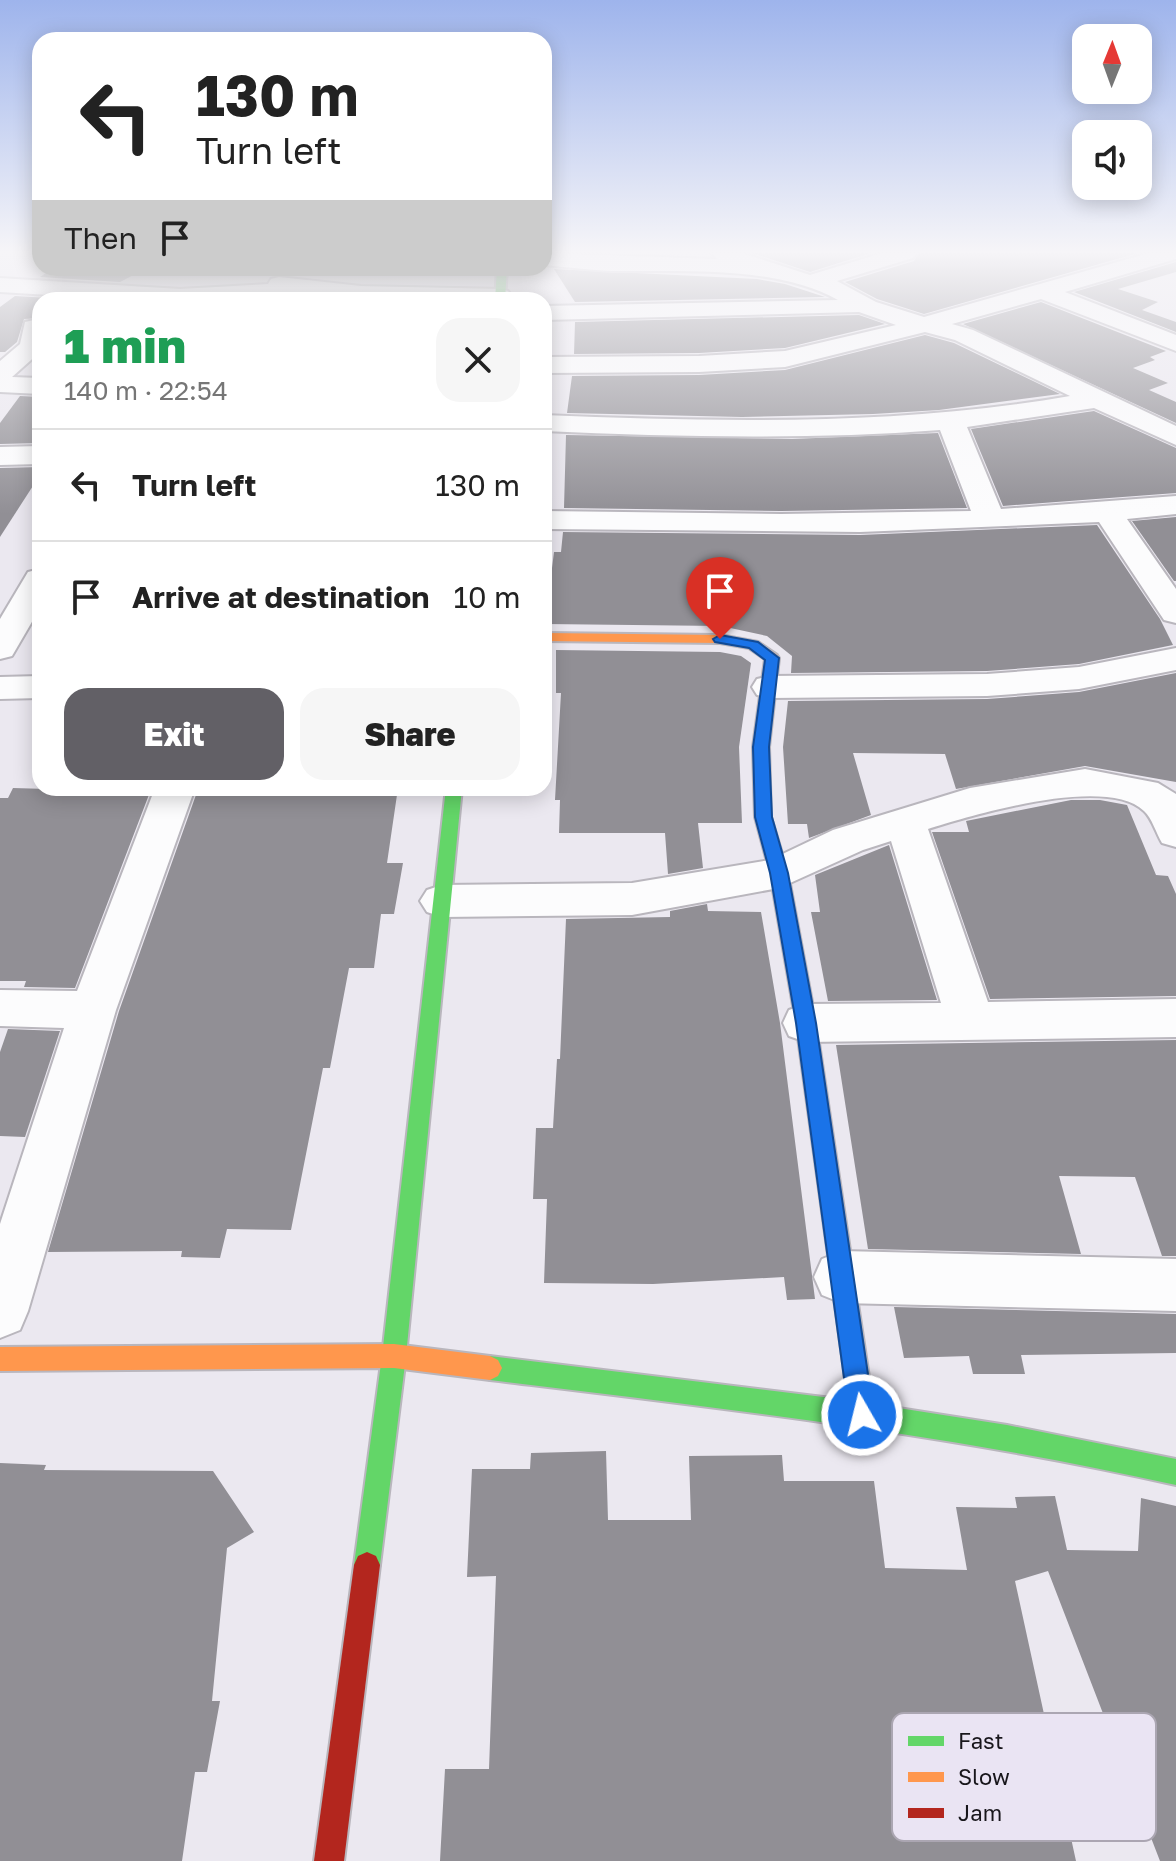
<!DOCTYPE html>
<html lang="en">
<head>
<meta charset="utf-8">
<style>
  :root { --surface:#fff; --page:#f6f6f6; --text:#222; --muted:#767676; --line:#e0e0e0; --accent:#626066 }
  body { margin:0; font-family:"Golos Text",sans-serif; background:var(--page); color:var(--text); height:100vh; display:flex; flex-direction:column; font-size:30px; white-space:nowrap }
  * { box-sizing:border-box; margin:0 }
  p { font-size:26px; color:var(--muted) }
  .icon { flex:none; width:44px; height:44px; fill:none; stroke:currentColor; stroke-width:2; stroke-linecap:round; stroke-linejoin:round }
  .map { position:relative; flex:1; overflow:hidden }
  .details { position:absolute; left:32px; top:292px; width:520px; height:504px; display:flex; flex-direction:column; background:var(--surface); border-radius:24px; box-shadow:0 4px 20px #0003 }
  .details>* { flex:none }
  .hud { position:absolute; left:32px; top:32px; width:520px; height:244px; border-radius:24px; box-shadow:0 4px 20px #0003; background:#fff; color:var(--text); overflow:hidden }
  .needle { width:52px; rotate:1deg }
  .buttons { position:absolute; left:1072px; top:24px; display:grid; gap:16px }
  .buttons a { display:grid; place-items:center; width:80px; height:80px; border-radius:16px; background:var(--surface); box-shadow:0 4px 20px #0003; font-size:40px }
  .pin { position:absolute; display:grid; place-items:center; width:68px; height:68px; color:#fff; margin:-82px -34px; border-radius:50% 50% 50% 0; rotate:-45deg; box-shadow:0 0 8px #0007 }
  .pin .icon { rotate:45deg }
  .me { position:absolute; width:88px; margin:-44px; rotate:352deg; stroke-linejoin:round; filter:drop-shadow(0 0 6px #0008) }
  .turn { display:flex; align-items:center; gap:28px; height:168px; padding:0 32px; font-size:36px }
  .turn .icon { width:104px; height:104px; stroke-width:2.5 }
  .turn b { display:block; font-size:56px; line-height:68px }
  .then { display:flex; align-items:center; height:76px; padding:0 32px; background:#0003; gap:16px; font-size:30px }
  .round { display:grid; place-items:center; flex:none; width:84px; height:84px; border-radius:24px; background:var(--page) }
  .overview { display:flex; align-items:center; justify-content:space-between; height:136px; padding:0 32px }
  h1 { font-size:48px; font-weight:800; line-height:60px; color:#1e9e55 }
  .primary-button { display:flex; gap:16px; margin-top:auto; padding:16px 32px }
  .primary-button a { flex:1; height:92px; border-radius:24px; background:var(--accent); color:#fff; font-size:32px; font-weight:800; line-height:92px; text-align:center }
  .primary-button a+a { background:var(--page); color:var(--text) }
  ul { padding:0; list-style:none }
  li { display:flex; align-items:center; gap:24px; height:112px; padding:0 32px; border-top:2px solid var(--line) }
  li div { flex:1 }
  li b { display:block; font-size:30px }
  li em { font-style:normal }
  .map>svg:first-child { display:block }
  .building { fill:#918f95 }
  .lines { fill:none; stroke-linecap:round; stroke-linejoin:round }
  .street-casing { stroke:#b9b6bd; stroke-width:4 }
  .fast-casing { stroke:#b9b6bd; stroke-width:4 }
  .slow-casing { stroke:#b9b6bd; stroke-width:4 }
  .jam-casing { stroke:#b9b6bd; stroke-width:4 }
  .street { fill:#fcfcfd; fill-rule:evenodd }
  .fast { fill:#63d668; fill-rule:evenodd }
  .slow { fill:#ff974d; fill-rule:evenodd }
  .jam { fill:#b3261e; fill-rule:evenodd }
  .route { fill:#1a73e8; stroke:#114b97; stroke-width:2 }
  .key { fill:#eae4f3; stroke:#aba6b2; stroke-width:2 }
  .key-label { font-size:22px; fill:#18161b }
</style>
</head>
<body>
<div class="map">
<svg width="1176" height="1861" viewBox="0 0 1176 1861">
  <rect width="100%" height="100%" fill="#ebe8f0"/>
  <g class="building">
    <polygon points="752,253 871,253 810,272"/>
    <polygon points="919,253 1138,253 924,314 877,299 845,282 914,261"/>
    <polygon points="1176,262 1176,272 1118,289 1158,302 1142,310 1176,322 1176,332 1074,292"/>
    <polygon points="53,268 147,268 120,282 40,277"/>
    <polygon points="554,269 757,279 785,284 825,297 575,302"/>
    <polygon points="15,296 82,300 40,300 40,318 24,319 17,342 5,352 0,352 0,307"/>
    <polygon points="1041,302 1166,351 1150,357 1155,360 1133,368 1168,383 1149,390 1176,402 1176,423 963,324"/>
    <polygon points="859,315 885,324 785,348 699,353 574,354 575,322"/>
    <polygon points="925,335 954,343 1060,394 939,410 873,414 742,417 567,413 572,376 699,375 785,370"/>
    <polygon points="20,396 40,397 40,443 0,444 0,423"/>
    <polygon points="1094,411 1176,448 1176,493 1003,506 971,429"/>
    <polygon points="938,433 967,508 781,511 564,508 566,435 792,439"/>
    <polygon points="40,467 40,475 0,537 0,468"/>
    <polygon points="1176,517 1176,581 1174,581 1132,521"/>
    <polygon points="1097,525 1160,619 1173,645 1079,664 987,671 791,673 792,656 767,636 721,626 545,624 554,552 561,552 563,532 860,535"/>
    <polygon points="556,650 720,652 741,656 751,663 739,747 742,823 698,823 703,868 668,874 665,833 559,833 560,800 555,800 561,693 556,693"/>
    <polygon points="1176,673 1176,782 1085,766 956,789 945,754 853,753 871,815 809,838 807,824 788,824 783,747 788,701 987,699 1079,692"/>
    <polygon points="13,788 150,792 75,988 24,987 26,981 0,981 0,798 8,798"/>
    <polygon points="203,788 398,788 387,863 403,863 394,914 381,914 374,968 349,968 330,1068 323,1068 291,1230 227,1229 220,1258 181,1257 182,1251 48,1252 119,1011 197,792 202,792"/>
    <polygon points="1071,800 1100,800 1127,805 1156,875 1168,876 1176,894 1176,996 990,999 932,832 969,832 966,821"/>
    <polygon points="889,845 937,1000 828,1001 811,912 820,912 815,875"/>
    <polygon points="707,904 708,911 761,912 780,1023 815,1299 787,1300 784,1277 653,1284 544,1283 547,1199 533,1199 536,1128 553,1128 557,1059 560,1059 566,919 670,917 670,911"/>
    <polygon points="8,1029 60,1031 25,1137 0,1136 0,1052"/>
    <polygon points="1176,1040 1176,1256 1162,1256 1135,1177 1059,1176 1081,1254 868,1249 836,1045"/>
    <polygon points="894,1307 1176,1314 1176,1353 1021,1355 1025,1374 973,1374 969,1356 904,1358"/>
    <polygon points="606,1451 608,1520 691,1520 689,1456 782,1455 784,1481 874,1481 885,1568 967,1570 956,1507 1017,1508 1015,1497 1055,1496 1067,1550 1138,1551 1141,1498 1176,1506 1176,1861 1160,1861 1048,1571 1015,1581 1076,1861 440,1861 445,1769 489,1769 496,1576 467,1577 472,1469 530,1469 531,1453"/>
    <polygon points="0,1463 46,1465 44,1470 213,1471 254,1532 227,1548 212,1701 220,1701 207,1772 195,1772 182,1861 0,1861"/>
  </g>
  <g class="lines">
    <g class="street-casing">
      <g id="street">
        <path d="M544 253 717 259 711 253H742L810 275 882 253H916L913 258 837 281 876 302 924 317 1149 253H1176V259L1065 292 1176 335V351L1041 299 952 324 973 330 1176 426V445L1094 408 967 427 1001 509 1176 496V514L1127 519 1176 589V623L1164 620 1099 522 860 532 544 529V511L781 514 971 511 940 430C808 440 676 437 544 431V415C720 422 896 426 1070 396L955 340 925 332 785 367 699 372 544 373V357L699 356 785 351 896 325 859 312 544 320V306L838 300C775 265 683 272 612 271 590 270 567 267 544 265Z"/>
        <polygon points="279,277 361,286 500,289 508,291 512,296 509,300 355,300 308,296 234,300 131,300 0,292 0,278 180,289 268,284 271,279"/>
        <polygon points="34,320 40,321 40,352 12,377 40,378 40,394 0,392 0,361 20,344 25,322"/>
        <polygon points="40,446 40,464 0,465 0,447"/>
        <polygon points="40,569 40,608 12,656 0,659 0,619 28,572"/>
        <polygon points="1176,648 1176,670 1079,689 987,696 770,698 757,695 752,687 757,679 770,676 987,674 1079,667"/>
        <polygon points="40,676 40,698 0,699 0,677"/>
        <path d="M1085 769 1158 783 1176 794V847L1162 843C1156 833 1152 818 1144 811 1106 775 973 815 928 829L988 1002 1176 999V1037L806 1042 789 1036 783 1023 789 1010 806 1004 941 1003 891 841 863 850 779 888 632 915 442 917 427 912 420 901 427 890 442 885 632 883 770 860 833 830 970 788Z"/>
        <polygon points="155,788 195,788 116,1010 28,1311 20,1330 0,1338 0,1224 64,1028 0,1026 0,990 77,991"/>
        <polygon points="842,1251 1176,1259 1176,1311 842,1303 822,1295 814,1277 822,1259"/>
      </g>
    </g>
    <g class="fast-casing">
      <g id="fast">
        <polygon points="497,268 507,268 505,300 495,300"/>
        <polygon points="446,788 462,788 406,1356 380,1565 376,1574 367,1578 358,1574 354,1565 382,1356"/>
        <path d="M779 867 788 873 816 1023 873 1404 1007 1425 1176 1459V1485C949 1434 720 1408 490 1380L482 1376 478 1368 482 1360 490 1356 848 1400 796 1023 770 873Z"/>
      </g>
    </g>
    <g class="slow-casing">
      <g id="slow">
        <polygon points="544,633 720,635 758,642 777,655 779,658 769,747 771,817 788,873 785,877 773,877 770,873 755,817 753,747 765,659 749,648 720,643 544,641"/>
        <polygon points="394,1344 490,1356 498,1360 502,1368 498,1376 490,1380 394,1368 0,1371 0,1347"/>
      </g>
    </g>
    <g class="jam-casing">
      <polygon id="jam" points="367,1552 376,1556 380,1565 344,1861 314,1861 354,1565 358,1556"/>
    </g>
    <use href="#street" class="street"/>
    <use href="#fast" class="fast"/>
    <use href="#slow" class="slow"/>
    <use href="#jam" class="jam"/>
  </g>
  <linearGradient id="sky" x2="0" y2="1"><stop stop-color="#9eb4ec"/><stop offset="0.49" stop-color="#f6f5f8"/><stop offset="1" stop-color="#f6f5f8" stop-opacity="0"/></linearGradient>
  <rect width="1176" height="514" fill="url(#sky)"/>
  <polygon class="route" points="720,635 758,642 779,658 769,747 772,817 788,873 816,1023 874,1415 871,1423 862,1427 853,1423 849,1415 796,1023 770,873 755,817 753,747 765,660 749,648 715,642 713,639"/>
  <rect x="892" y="1713" width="264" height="128" rx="12" class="key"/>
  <rect x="908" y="1736" width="36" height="10" fill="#63d668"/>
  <rect x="908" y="1772" width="36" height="10" fill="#ff974d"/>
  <rect x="908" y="1808" width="36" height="10" fill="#b3261e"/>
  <g class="key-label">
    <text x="958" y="1749">Fast</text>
    <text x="958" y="1785">Slow</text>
    <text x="958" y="1821">Jam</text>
  </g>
</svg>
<div class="buttons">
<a><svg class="needle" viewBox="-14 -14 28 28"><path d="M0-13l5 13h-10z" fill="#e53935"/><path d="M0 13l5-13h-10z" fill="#767676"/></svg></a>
<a><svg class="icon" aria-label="sound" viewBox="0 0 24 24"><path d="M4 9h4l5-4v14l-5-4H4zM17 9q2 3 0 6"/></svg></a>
</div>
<div class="pin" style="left:720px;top:639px;background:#d93025"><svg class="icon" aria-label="arrive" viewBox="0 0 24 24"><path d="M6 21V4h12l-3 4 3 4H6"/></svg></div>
<svg class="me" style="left:862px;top:1415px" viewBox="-20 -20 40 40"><circle r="17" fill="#1a73e8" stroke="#fff" stroke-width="3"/><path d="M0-11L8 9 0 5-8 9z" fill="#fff"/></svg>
<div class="hud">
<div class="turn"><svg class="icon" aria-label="left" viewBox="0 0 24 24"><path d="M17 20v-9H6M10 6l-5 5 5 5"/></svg><div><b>130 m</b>Turn left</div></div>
<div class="then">Then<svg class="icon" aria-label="arrive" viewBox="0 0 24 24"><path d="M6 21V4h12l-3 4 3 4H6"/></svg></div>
</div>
<section class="details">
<div class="overview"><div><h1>1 min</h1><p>140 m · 22:54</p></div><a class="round"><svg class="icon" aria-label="close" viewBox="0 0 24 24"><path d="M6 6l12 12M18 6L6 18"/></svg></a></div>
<ul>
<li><svg class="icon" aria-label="left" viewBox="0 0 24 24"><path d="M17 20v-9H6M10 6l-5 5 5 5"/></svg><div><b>Turn left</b></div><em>130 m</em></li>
<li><svg class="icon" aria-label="arrive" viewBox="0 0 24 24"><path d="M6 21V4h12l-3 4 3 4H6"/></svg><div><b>Arrive at destination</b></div><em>10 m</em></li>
</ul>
<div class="primary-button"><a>Exit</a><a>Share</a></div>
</section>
</div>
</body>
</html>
